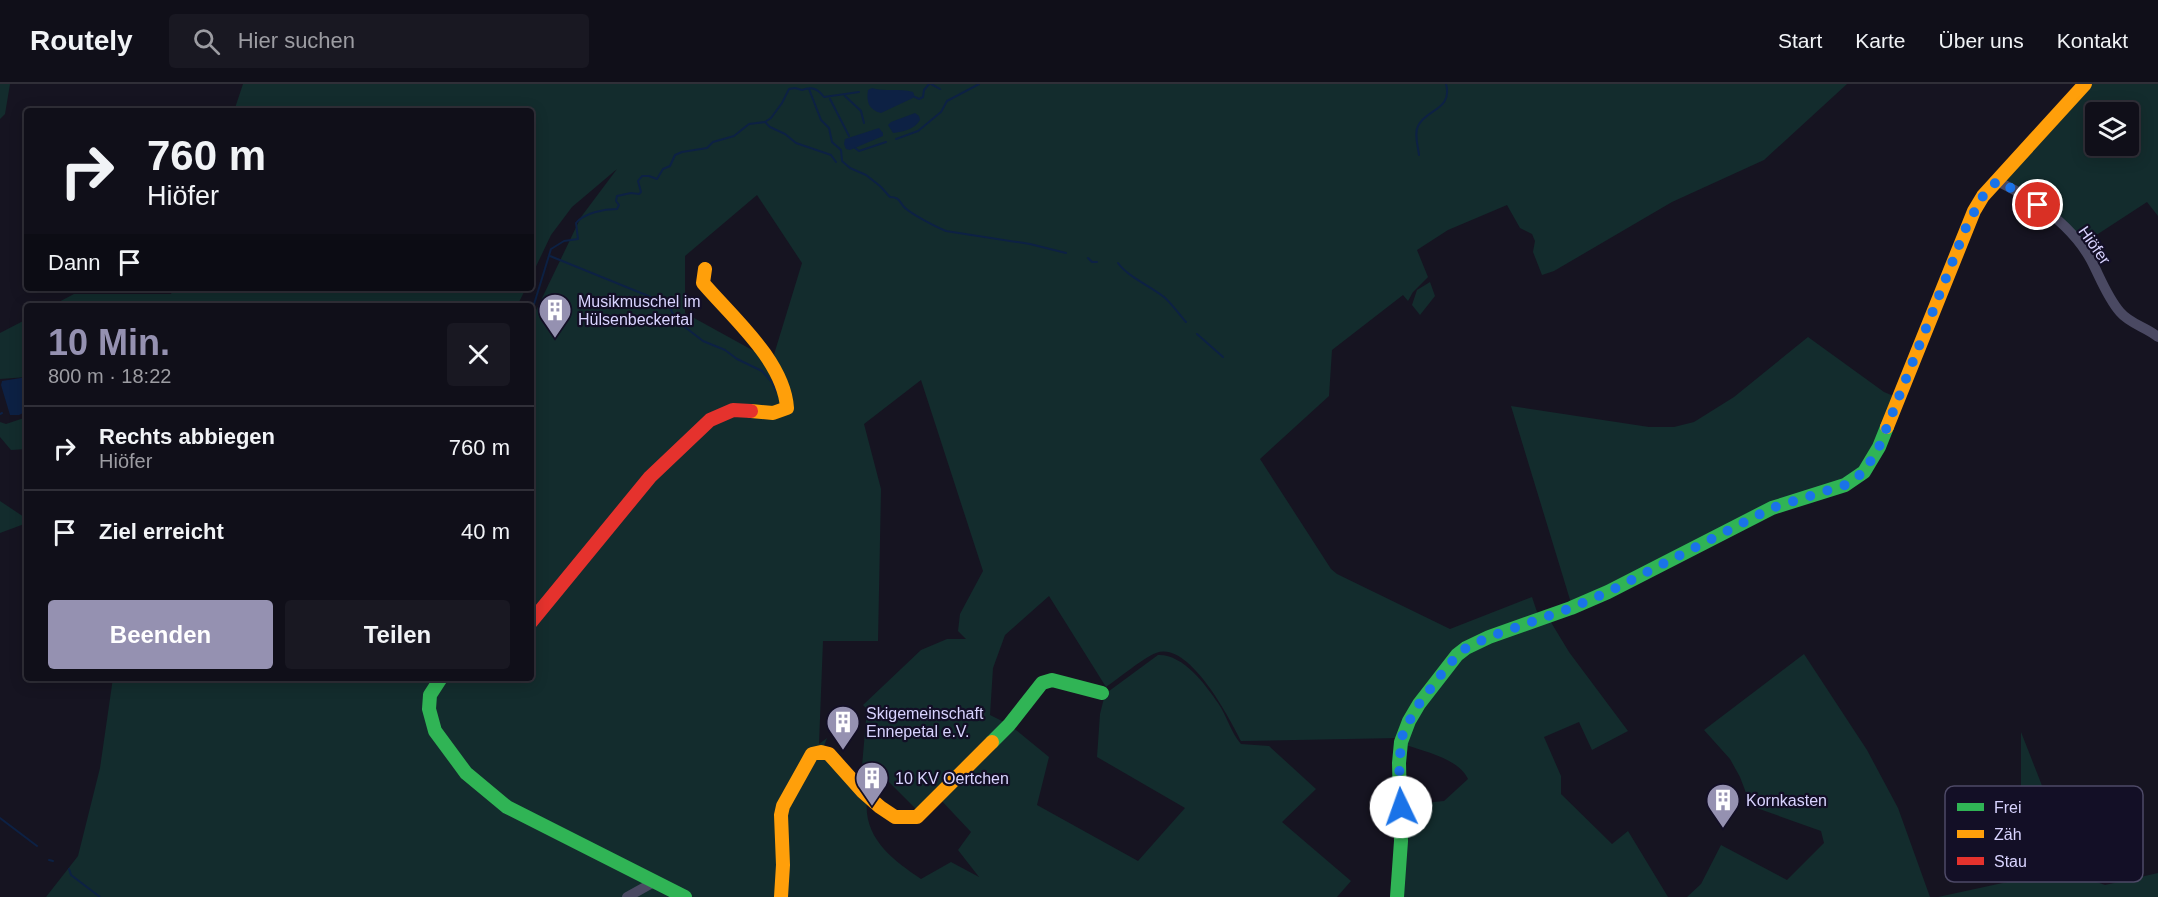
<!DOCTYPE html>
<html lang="de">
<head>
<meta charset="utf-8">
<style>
  :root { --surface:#100f19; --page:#191822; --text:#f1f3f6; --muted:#9c9ca2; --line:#302f38; --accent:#9591b1 }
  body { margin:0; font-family:Arial,sans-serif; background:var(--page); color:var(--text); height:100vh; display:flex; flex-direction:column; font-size:22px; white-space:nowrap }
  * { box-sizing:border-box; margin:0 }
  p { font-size:20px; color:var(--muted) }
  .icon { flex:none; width:33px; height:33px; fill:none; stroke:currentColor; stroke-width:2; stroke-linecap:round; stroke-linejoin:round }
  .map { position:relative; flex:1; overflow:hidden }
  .drawer { position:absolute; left:24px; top:219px; width:510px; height:378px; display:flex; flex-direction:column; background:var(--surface); border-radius:6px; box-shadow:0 3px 15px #0003,0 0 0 2px var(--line) }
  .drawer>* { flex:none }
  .top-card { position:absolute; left:24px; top:24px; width:510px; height:183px; border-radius:6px; box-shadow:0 3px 15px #0003,0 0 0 2px var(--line); background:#100f19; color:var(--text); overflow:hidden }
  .tools { position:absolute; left:2085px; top:18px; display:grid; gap:12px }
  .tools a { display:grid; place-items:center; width:54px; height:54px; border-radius:6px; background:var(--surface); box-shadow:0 3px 15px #0003,0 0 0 2px var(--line); font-size:30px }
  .pin { position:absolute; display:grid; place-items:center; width:51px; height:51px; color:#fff; margin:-26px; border:3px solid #fff; border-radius:50%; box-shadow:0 2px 6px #0007 }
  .me { position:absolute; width:66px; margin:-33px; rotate:357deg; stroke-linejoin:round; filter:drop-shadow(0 0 4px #0008) }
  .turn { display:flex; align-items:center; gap:21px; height:126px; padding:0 24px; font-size:27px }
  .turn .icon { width:78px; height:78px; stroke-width:2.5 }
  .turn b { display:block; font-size:42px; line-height:51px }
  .then { display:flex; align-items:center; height:57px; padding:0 24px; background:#0003; gap:12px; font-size:22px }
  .round { display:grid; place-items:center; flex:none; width:63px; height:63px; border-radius:6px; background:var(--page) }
  .head { display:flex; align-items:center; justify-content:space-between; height:102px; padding:0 24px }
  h1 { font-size:36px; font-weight:800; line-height:45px; color:var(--accent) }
  .button { display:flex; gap:12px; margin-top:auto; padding:12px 24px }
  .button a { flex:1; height:69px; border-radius:6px; background:var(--accent); color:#fff; font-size:24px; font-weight:800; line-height:69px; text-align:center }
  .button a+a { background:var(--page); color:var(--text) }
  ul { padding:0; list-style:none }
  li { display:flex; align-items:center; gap:18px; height:84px; padding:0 24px; border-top:2px solid var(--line) }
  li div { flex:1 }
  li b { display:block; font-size:22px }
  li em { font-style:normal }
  header { display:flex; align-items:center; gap:36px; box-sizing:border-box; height:84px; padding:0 30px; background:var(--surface); border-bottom:2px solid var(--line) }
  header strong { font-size:28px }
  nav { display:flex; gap:33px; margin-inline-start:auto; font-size:21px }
  .search { width:420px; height:54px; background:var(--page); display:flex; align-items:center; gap:15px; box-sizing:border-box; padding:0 21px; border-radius:6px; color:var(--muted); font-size:22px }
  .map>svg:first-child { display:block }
  .green { fill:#132c2d; fill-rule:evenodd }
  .water { fill:#0d2144 }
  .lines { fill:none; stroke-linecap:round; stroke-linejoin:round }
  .stream { stroke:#0d2144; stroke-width:2 }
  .street { stroke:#4a4962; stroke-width:10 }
  .fast { stroke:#30b455; stroke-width:14 }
  .slow { stroke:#ff9f0a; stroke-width:14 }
  .jam { stroke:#e5322d; stroke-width:14 }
  .route { stroke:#1a73e8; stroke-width:10; stroke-dasharray:0 18 }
  .labels { text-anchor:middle; stroke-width:4.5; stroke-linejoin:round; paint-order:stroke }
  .street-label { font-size:16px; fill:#d9d4ff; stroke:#130f26 }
  .poi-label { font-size:16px; fill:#d9d4ff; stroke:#130f26; text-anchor:start }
  .key { fill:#130f26; stroke:#4e4a67; stroke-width:1.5 }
  .key-label { font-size:16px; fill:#d9d4ff }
</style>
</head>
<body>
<header>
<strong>Routely</strong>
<div class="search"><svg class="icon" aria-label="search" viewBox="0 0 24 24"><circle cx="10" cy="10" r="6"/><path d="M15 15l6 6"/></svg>Hier suchen</div>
<nav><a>Start</a><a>Karte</a><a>Über uns</a><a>Kontakt</a></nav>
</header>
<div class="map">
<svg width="2158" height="813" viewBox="0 0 2158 813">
  <rect width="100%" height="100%" fill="#161421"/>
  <g class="green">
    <polygon points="0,0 10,0 5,30 0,35"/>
    <path d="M243 0H1847L1764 76 1672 118 1554 187 1542 191 1533 168 1535 157 1532 150 1520 144 1507 121 1448 146 1417 166 1428 193 1413 208 1408 217 1403 211 1332 266 1329 312 1260 375 1331 485 1337 490 1450 545 1532 513 1538 531 1471 556 1398 654 1241 657C1230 635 1189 556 1156 569 1143 574 1118 595 1106 603L1049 512 1005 551 993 584 990 631 1008 640 920 729 888 697 867 716C863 754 893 776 921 795L951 778 979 793 958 766 971 748 938 713 1011 642 1049 673 1037 721 1138 777 1185 724 1097 673 1100 630 1105 610 1158 571C1183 570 1205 600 1218 619 1227 632 1231 649 1241 660L1269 662 1316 705 1282 738 1351 797 1337 813H46L78 772 100 684 113 594H531V237L581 133 617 85 572 123 551 151 531 193V27H234ZM757 111 802 179 772 277 685 229V172ZM921 296 983 487 960 530 958 547 966 555H947L921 566 863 621 867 625 862 682 850 698 824 662 827 654 819 660 823 557H878L881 405 864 340Z"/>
    <path d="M2091 0H2158V132L2147 118 2078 163 2054 138 2004 95ZM2096 28H2128V62H2096Z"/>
    <polygon points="1430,198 1435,212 1420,231 1412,221 1417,206"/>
    <polygon points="174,204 526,204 517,222 51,222 74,210 171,210"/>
    <polygon points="27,235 27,293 0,295 0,249"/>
    <polygon points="1808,253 1884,308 1896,313 1881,349 1857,389 1712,450 1571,519 1511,322 1649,343 1674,343 1694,338 1734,313"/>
    <polygon points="27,333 27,365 11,366 0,353 0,338 6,340"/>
    <polygon points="0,417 27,435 27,439 0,449"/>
    <path d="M1549 535 1569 568 1628 647 1592 666 1579 638 1544 653 1561 692V710L1612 760 1628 747 1668 813H1400L1404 721 1444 717 1468 695C1459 675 1426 668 1406 661L1412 641 1435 603 1471 566Z"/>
    <polygon points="1804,570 1867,666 1898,724 1930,813 1687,813 1701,800 1721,761 1787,796 1824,759 1821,747 1751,722 1740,693 1730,675 1704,646"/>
    <polygon points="2021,648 2077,791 2105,801 2158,789 2158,813 1938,813 2021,795"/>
  </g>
  <g class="water">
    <path d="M872 4C885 8 899 4 913 8L915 13 881 29C869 26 866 18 868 6Z"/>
    <path d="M915 29 919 32 920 36C915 45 903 48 893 49L888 41 891 38Z"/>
    <polygon points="879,44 883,49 883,52 850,66 846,65 844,60 845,55"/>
    <polygon points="27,293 27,327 19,331 10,331 1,301 2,297"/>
  </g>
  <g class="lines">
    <g class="stream">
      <polyline points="931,0 940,5"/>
      <path d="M809 5 821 36 829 44 832 58 841 66 842 77 850 84 866 91 880 102 890 113C899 113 899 117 904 123 911 130 936 143 946 147L1030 160 1066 169"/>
      <polyline points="845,12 861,27 864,39"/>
      <polyline points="915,13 919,15 923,13 924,6 929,0"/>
      <polyline points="830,15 849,52"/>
      <polyline points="765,38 770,43 785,50 796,59 831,71 836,78"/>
      <polyline points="896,55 918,47 941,28 947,17 979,0"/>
      <polyline points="855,64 859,67 886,58"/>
      <path d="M1419 71C1418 62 1414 50 1418 42 1426 25 1453 26 1446 0"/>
      <polyline points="550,172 668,220 675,234"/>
      <polyline points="1088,174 1092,178 1097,178"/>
      <path d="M1118 179C1128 193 1150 202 1164 213 1172 220 1179 230 1186 238"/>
      <path d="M531 230 551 165 564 157 578 155 576 139C584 129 604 125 617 125L619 121 616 117 617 112 631 109 639 110 641 108 638 97 642 92H649L657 95 663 85 670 82 675 71 682 68 707 64 713 58 734 52 749 40 765 38 771 34 782 19 789 5 795 4 802 6C812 2 818 5 824 13L859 8"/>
      <polyline points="681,240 703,257 725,266 737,275 762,287 772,298 776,307"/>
      <polyline points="1197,250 1223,273"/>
      <polyline points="0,330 2,329"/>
      <polyline points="0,734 37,762"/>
      <polyline points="49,776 53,777"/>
      <polyline points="69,785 71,791 100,813"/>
    </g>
    <g class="street">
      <path d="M1997 97C2032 114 2071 140 2091 176 2100 193 2107 213 2120 228 2130 240 2146 243 2158 253"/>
      <polyline points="627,813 654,798"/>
    </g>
    <g class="fast">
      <polyline points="441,594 430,611 429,625 435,647 466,689 507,723 685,813"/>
      <polyline points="992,658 1009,641 1042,599 1052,596 1102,609"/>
      <polyline points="1397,813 1401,757 1399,679 1401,658 1409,637 1419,620 1457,571 1466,564 1489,553 1571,524 1608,508 1772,424 1845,401 1864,388 1879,363 1887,343"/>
    </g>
    <g class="slow">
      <path d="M705 185 703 199C732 233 784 277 787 324L773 329 751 327"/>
      <polyline points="1887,343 1974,127 1983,112 2085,0"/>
      <polyline points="781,813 783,781 781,731 783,722 812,670 821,668 829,670 863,708 880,723 895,733 917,733 992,658"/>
    </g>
    <polyline class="jam" points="531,538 650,393 710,336 733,326 751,327"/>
  </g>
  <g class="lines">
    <polyline class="route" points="1401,723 1399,679 1403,648 1419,620 1449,580 1466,564 1489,553 1571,524 1608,508 1772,424 1845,401 1864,388 1879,363 1967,141 1983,112 1997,97 2025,111 2038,121"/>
  </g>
  <defs>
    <g id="building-pin" transform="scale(1.725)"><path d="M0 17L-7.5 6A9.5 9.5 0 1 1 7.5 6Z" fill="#9591b1" stroke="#130f26"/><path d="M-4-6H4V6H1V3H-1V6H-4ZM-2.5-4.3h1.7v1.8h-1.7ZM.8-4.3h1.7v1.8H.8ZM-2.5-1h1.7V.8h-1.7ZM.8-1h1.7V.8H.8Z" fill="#fff"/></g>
  </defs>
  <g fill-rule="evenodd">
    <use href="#building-pin" x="555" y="226"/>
    <use href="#building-pin" x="843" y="638"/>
    <use href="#building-pin" x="872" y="694"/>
    <use href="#building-pin" x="1723" y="716"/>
  </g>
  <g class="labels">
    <g class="street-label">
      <text transform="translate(2095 161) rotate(55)" y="6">Hiöfer</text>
    </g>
    <g class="poi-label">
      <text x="578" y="223">Musikmuschel im<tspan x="578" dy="18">Hülsenbeckertal</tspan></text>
      <text x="866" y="635">Skigemeinschaft<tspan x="866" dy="18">Ennepetal e.V.</tspan></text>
      <text x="895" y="700">10 KV Oertchen</text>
      <text x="1746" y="722">Kornkasten</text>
    </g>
  </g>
  <rect x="1945" y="702" width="198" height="96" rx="9" class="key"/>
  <rect x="1957" y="719" width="27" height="8" fill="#30b455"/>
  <rect x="1957" y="746" width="27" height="8" fill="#ff9f0a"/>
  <rect x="1957" y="773" width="27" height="8" fill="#e5322d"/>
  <g class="key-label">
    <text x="1994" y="729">Frei</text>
    <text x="1994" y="756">Zäh</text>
    <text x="1994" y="783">Stau</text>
  </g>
</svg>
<div class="tools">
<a><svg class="icon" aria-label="layers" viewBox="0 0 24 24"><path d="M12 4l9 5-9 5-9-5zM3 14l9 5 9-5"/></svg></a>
</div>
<div class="pin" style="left:2038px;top:121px;background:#d93025"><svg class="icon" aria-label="arrive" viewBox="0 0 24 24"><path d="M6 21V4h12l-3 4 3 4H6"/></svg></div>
<svg class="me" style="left:1401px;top:723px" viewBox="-20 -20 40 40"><circle r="19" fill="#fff"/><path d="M0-13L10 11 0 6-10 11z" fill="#1a73e8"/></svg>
<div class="top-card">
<div class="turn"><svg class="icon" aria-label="right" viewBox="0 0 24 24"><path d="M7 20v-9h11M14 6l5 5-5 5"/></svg><div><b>760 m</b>Hiöfer</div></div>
<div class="then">Dann<svg class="icon" aria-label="arrive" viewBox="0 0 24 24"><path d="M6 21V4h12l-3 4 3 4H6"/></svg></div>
</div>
<section class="drawer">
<div class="head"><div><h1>10 Min.</h1><p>800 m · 18:22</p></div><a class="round"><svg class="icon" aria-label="close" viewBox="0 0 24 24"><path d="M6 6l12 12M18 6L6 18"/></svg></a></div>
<ul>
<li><svg class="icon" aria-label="right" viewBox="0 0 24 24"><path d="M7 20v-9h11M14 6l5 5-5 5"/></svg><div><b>Rechts abbiegen</b><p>Hiöfer</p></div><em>760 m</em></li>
<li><svg class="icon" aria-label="arrive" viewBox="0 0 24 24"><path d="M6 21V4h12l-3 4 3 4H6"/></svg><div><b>Ziel erreicht</b></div><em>40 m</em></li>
</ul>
<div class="button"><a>Beenden</a><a>Teilen</a></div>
</section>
</div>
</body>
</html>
